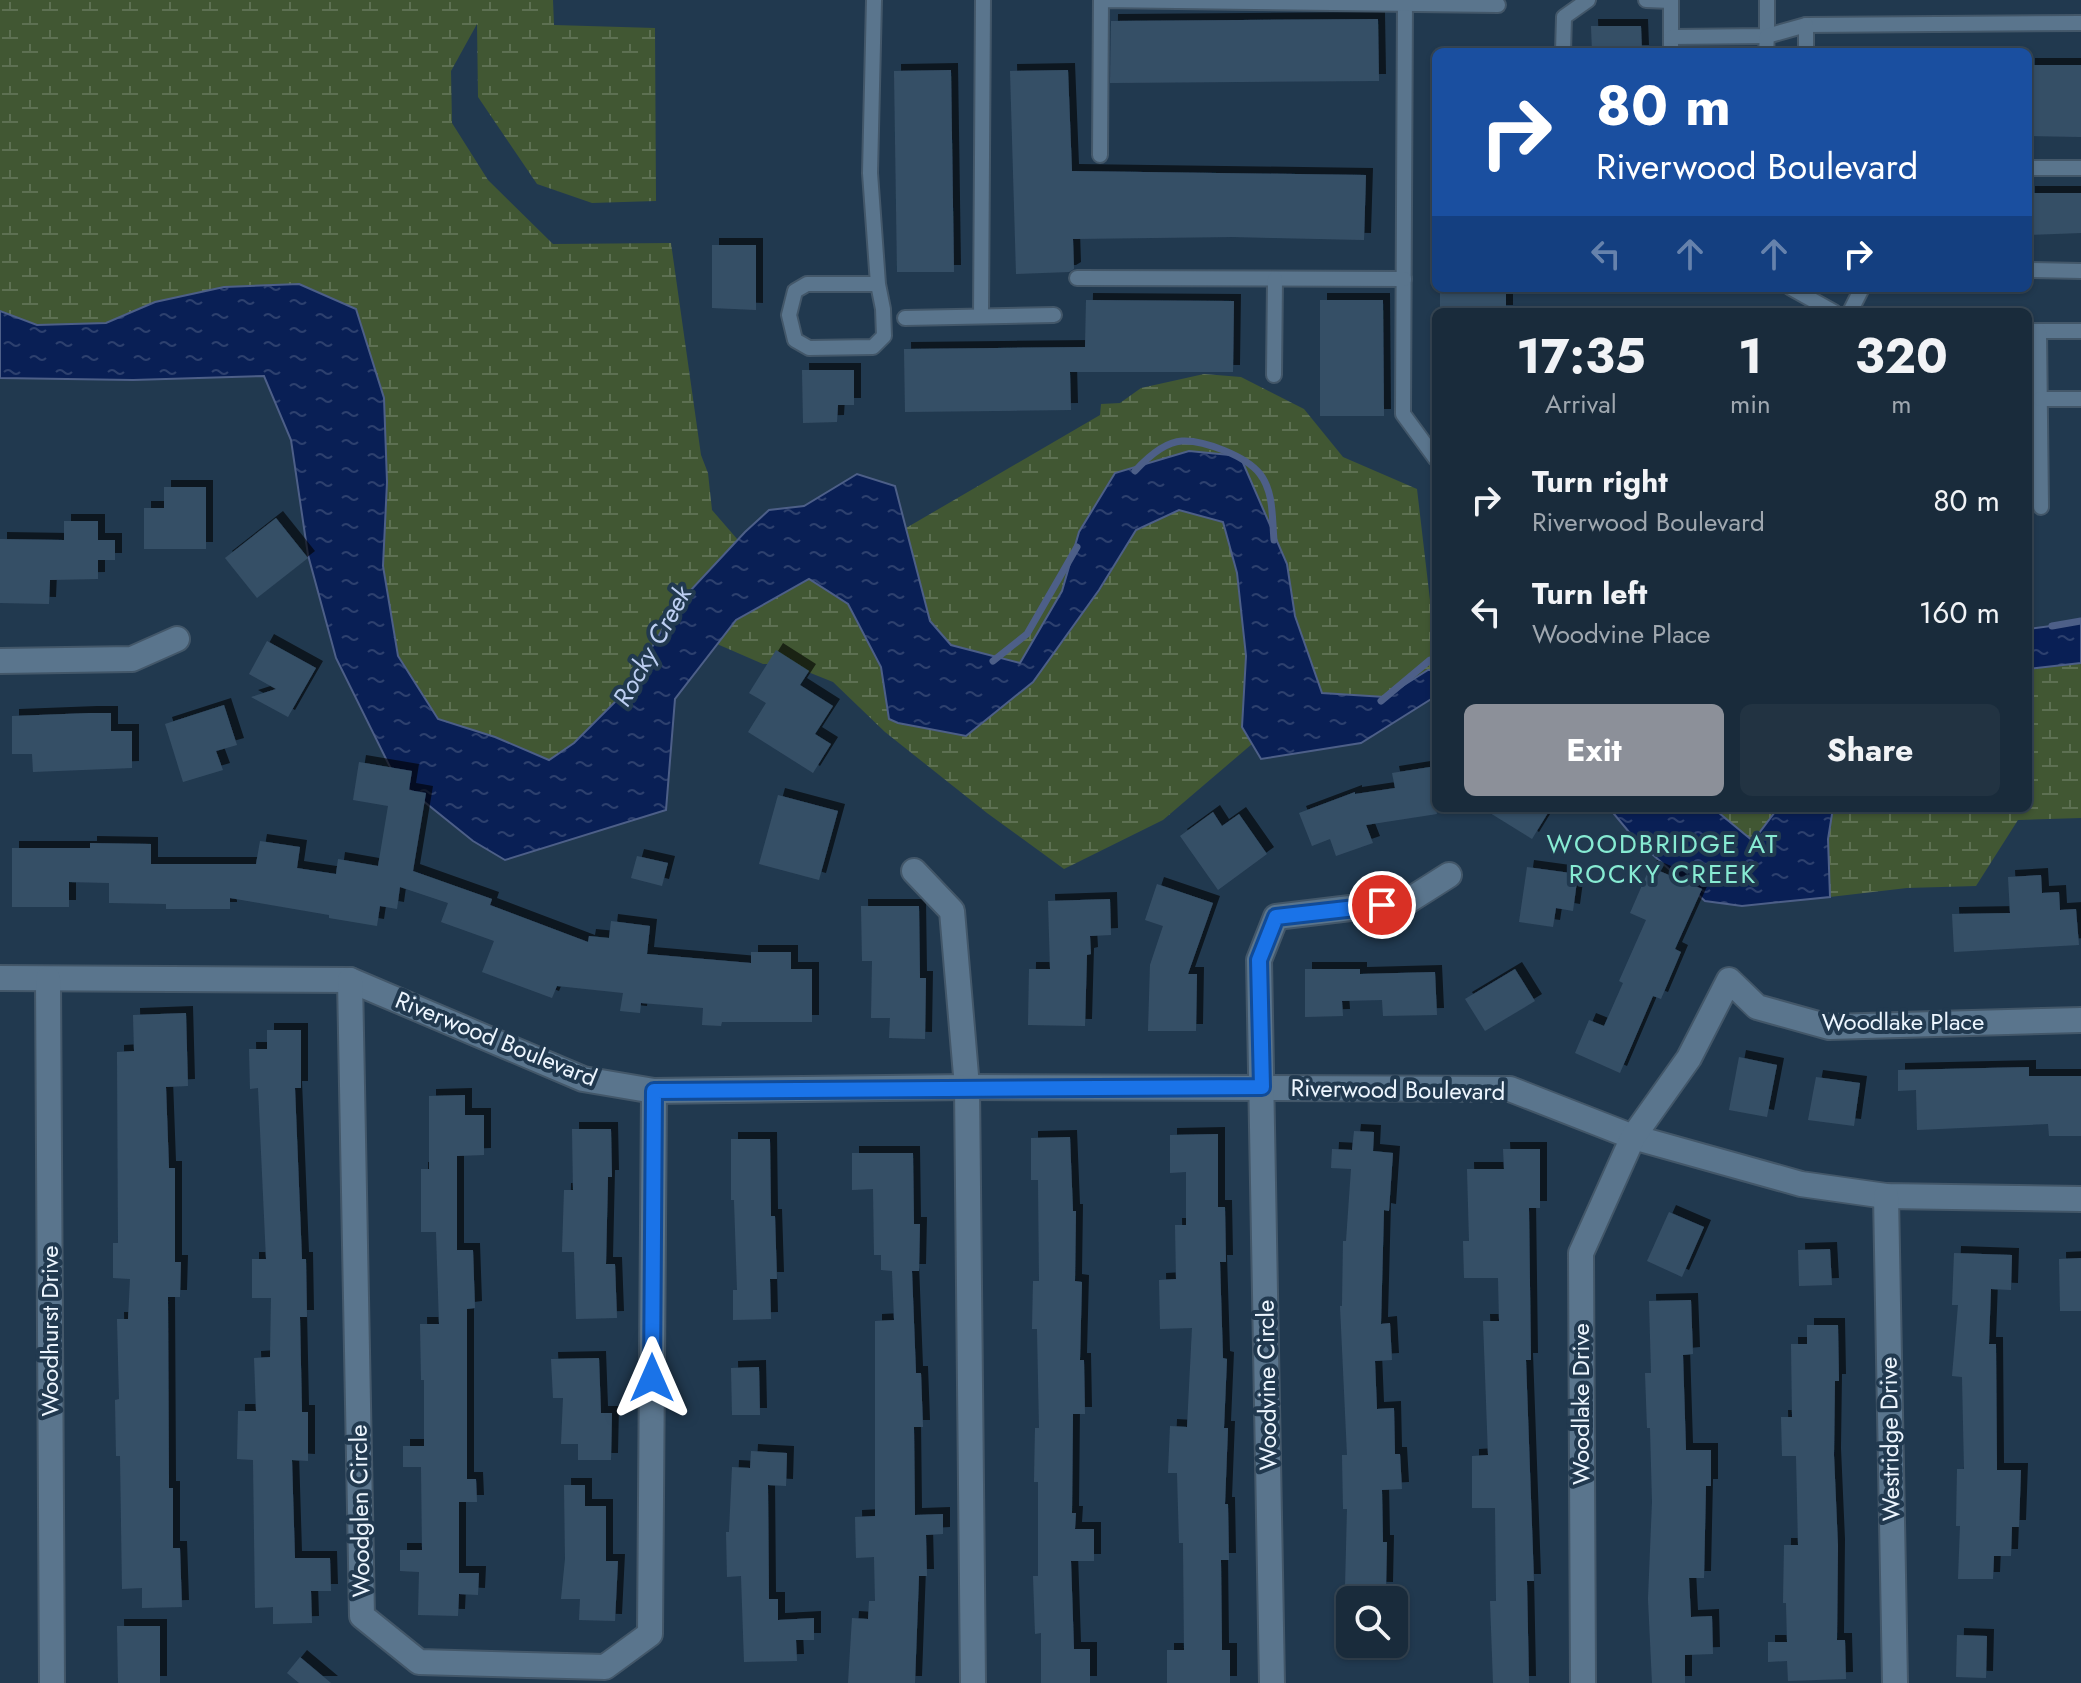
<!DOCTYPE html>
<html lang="en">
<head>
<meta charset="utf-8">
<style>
  :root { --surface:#192b3b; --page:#223342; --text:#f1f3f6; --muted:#9fa7af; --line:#374755; --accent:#8c9099 }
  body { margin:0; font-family:Jost,sans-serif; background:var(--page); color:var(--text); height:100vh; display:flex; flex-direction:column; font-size:30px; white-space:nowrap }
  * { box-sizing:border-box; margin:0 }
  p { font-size:26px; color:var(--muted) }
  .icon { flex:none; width:44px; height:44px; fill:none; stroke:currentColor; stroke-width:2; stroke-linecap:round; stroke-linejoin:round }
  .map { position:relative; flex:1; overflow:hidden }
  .panel { position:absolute; left:1432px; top:308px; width:600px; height:504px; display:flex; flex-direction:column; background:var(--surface); border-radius:12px; box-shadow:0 2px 6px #0004,0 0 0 2px var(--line) }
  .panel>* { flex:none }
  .guide { position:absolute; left:1432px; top:48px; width:600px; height:244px; border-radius:12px; box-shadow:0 2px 6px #0004,0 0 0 2px var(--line); background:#1a4fa0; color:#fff; overflow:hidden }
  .tools { position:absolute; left:1336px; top:1586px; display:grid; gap:16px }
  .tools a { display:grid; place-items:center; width:72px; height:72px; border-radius:12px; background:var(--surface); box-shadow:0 2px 6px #0004,0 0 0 2px var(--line); font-size:40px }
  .pin { position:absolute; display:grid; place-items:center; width:68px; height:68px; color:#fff; margin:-34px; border:4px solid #fff; border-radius:50%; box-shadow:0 2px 8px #0007 }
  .me { position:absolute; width:88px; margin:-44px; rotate:0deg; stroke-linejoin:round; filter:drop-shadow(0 0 6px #0008) }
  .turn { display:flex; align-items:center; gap:28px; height:168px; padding:0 32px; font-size:36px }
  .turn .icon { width:104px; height:104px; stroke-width:2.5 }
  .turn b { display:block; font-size:56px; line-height:68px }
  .lanes { display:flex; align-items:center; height:76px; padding:0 32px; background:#0003; justify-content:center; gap:40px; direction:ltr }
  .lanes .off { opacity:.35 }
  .eta { display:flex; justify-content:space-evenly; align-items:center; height:136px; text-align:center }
  .eta b { font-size:48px; font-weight:700; line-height:56px }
  .cta { display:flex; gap:16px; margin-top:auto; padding:16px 32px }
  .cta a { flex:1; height:92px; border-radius:12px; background:var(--accent); color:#fff; font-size:32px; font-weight:700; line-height:92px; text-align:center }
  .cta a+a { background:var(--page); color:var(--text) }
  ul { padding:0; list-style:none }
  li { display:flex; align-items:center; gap:24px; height:112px; padding:0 32px }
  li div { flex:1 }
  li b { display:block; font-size:30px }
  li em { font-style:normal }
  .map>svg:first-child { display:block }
  .wetland { fill:url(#wetland-marsh) }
  .water { fill:url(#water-ripples); stroke:#4d5f88; stroke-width:2 }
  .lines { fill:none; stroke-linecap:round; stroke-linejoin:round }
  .stream { stroke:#4d5f88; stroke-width:7 }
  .building { fill:#364f66; filter:url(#shadow) }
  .service-casing { stroke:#435769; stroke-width:18 }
  .minor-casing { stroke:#435769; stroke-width:28 }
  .service { stroke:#5a758d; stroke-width:14 }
  .minor { stroke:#5a758d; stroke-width:24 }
  .route-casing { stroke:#114b97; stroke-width:20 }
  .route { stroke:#1a73e8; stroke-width:14 }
  .labels { text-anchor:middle; stroke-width:8; stroke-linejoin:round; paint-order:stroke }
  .street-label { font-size:24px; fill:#ecf5fe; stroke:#21394f }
  .water-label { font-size:26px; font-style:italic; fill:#bccef1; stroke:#21394f }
  .neighbourhood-label { font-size:26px; letter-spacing:2px; fill:#87ebd3; stroke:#21394f }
</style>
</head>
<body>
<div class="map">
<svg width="2081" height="1683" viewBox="0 0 2081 1683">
  <defs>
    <pattern id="wetland-marsh" width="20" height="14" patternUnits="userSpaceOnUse" patternTransform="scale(2)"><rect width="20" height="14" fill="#415733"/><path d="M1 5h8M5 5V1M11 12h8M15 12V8" fill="none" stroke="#5d7052"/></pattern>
    <pattern id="water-ripples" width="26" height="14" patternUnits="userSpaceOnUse" patternTransform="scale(2)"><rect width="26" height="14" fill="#091f55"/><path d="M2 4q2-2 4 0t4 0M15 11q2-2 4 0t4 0" fill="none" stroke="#2d406e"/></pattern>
    <filter id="shadow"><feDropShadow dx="7" dy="-7" stdDeviation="0" flood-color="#0009"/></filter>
  </defs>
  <rect width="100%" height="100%" fill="#21394f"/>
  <g class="wetland">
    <polygon points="0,0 553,0 554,25 655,28 656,201 592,203 537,184 478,97 477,24 451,71 452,123 488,180 553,244 671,243 701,455 708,473 712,510 738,540 675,607 628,689 574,743 549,760 495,737 438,719 398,656 383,566 387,482 384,398 299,284 224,287 155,302 106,323 37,325 0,311"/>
    <polygon points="1204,374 1241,377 1304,409 1343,457 1417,489 1430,600 1436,600 1436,670 1428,670 1385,697 1322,693 1295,616 1287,564 1240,456 1079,532 1062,591 1020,663 951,645 930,620 906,528 1100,415 1101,404 1120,403 1141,388"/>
    <polygon points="1179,510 1223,521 1237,573 1246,656 1242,727 1252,744 1163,820 1064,869 987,813 885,732 833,682 788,664 763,664 717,644 736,620 810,579 848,604 881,667 889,719 1033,682 1100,590 1136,530"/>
    <polygon points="2081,663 2081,818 2018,820 1976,886 1907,888 1830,897 1828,839 1833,808 2028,808 2028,669"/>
    <polygon points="1713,808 1778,808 1753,841"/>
  </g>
  <g class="water">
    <polygon points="299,284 356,309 384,398 387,482 383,566 398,656 438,719 495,737 549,760 574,743 628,689 675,607 745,532 769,510 804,506 857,474 895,486 930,621 951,645 1020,663 1062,591 1079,532 1115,473 1189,451 1240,456 1287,564 1295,616 1322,693 1385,697 1428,670 1436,670 1436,696 1361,743 1261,759 1242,727 1246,656 1237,573 1223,522 1179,510 1136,530 1099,590 1033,682 966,736 898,723 889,719 881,667 848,604 809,579 736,620 675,699 666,810 505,860 473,841 396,779 336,658 308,555 291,440 264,376 133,380 0,378 0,311 37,325 106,323 155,302 224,287"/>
    <polygon points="2081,622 2081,663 2028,669 2028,629"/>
    <polygon points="1609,808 1713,808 1753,841 1778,808 1833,808 1828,839 1830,897 1742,906 1705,901 1634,838"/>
  </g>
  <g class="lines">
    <g class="stream">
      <path d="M1135 471C1146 459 1164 442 1182 441 1204 440 1246 456 1260 474 1274 492 1272 519 1274 540"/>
      <polyline points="2052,626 2081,621"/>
      <polyline points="993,661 1027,634 1077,547"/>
      <polyline points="1381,701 1430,660 1436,661"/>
    </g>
  </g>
  <g class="building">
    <polygon points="1378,19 1379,81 1110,83 1111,21"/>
    <polygon points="1591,26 1641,26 1642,52 1592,52"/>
    <polygon points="2028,65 2081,65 2081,137 2028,136"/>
    <polygon points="951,70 954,272 897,272 894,71"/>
    <polygon points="1068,70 1072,171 1366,175 1364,240 1233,237 1073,239 1074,269 1069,272 1016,274 1010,71"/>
    <polygon points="2028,193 2081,193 2081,233 2028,235"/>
    <polygon points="712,245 756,245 756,310 712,308"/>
    <rect x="1440" y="288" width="66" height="24"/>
    <polygon points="1086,300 1234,301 1233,372 1070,372 1071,410 905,412 904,349 1085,347"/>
    <polygon points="1320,300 1383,300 1384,416 1320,416"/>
    <polygon points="802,370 854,370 854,405 838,405 837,422 803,423"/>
    <polygon points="164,487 206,487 206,549 144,549 144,508 164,508"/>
    <polygon points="276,518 308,558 257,598 225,558"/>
    <polygon points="64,521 98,521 98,540 115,540 115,560 98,560 98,579 50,580 49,604 0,603 0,539 64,540"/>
    <polygon points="267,641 316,668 288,717 251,697 276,689 249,674"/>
    <polygon points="776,650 809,671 800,685 833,706 815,734 831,744 813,773 748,732 766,703 749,693"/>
    <polygon points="224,705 237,745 216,751 223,770 183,782 165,724"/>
    <polygon points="90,713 111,713 111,731 132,731 132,768 33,772 32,754 12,754 12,716"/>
    <polygon points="359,762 412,771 409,790 426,793 413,871 492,899 490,905 588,942 589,936 609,938 611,921 650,926 647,954 751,963 751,952 791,952 791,969 812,969 812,1022 722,1022 721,1026 702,1025 703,1008 641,1003 640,1013 620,1011 623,993 557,986 552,998 482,972 494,941 441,922 448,903 400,887 397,909 380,906 377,926 329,918 329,915 230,898 230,909 166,909 166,904 109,903 109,883 69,882 69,907 12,907 12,848 90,848 90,843 151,844 151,864 256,864 260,841 300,847 297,868 336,874 338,859 378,866 388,806 353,800"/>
    <polygon points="1430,767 1437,814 1366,825 1373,843 1336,856 1330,839 1312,846 1299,813 1355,792 1355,794 1395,788 1392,773"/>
    <polygon points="778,795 838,811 819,880 759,864"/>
    <polygon points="1482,808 1551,808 1532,839"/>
    <polygon points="1213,812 1222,826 1239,814 1267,854 1218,890 1180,836"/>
    <polygon points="637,856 668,863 662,886 631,878"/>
    <polygon points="1527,867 1578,874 1573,911 1556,908 1553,927 1519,922"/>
    <polygon points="1650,867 1702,889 1675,949 1681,952 1661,999 1653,996 1620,1073 1575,1053 1589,1020 1604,1026 1623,983 1619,981 1646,920 1630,913"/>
    <polygon points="2041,875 2042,893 2059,892 2060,910 2076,909 2079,945 1954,952 1952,914 2010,913 2008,877"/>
    <polygon points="1157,884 1213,903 1188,974 1197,974 1196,1031 1148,1031 1150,965 1163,926 1145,920"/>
    <polygon points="1110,899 1111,935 1090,936 1091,954 1087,955 1085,1026 1028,1025 1029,969 1050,969 1048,901"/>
    <polygon points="861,906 919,906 920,978 926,978 925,1039 889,1038 890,1018 871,1018 872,961 862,961"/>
    <polygon points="1305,969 1360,969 1360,974 1435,972 1437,1015 1383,1016 1382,1000 1342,1001 1343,1016 1305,1017"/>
    <polygon points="1515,969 1535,1001 1485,1031 1465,999"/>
    <polygon points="186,1013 188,1086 166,1087 169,1168 175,1168 175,1262 181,1262 180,1297 168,1297 169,1488 173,1488 173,1548 180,1548 182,1607 142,1608 142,1588 122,1589 120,1456 116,1456 115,1400 119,1399 117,1319 128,1319 130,1279 113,1278 113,1243 118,1243 117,1052 134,1051 133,1015"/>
    <polygon points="267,1030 301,1030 301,1088 295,1088 302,1259 306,1259 307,1317 300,1317 302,1412 308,1412 308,1461 292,1460 295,1558 330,1558 331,1591 311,1591 312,1623 273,1624 273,1607 255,1608 253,1460 237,1459 238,1411 256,1411 254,1358 270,1357 271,1298 252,1298 252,1259 266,1259 258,1088 250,1089 249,1049 267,1049"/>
    <polygon points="1739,1057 1777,1065 1767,1117 1729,1110"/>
    <polygon points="2029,1067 2029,1076 2081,1076 2081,1136 2049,1136 2048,1124 1917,1130 1916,1090 1898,1091 1898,1070"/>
    <polygon points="1816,1077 1860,1083 1854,1126 1808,1120"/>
    <polygon points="465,1095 465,1115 484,1115 484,1155 457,1156 457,1250 473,1250 475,1308 467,1309 467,1479 476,1479 477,1502 459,1502 459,1573 479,1573 478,1595 459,1594 458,1616 418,1615 419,1572 400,1571 400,1550 422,1550 421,1467 403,1467 403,1446 424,1446 424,1380 421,1380 420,1324 439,1324 436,1232 421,1232 421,1169 429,1169 429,1096"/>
    <polygon points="572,1129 611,1129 612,1177 608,1177 606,1264 615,1264 617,1318 576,1319 574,1252 562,1252 564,1190 573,1190"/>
    <polygon points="1354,1131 1374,1132 1373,1151 1393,1153 1389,1211 1384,1210 1381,1324 1390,1323 1392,1360 1375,1361 1377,1409 1394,1408 1395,1454 1400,1454 1402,1489 1382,1490 1383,1542 1387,1542 1386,1589 1345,1588 1347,1509 1343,1509 1342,1455 1347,1455 1340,1306 1342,1306 1343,1241 1346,1241 1351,1169 1331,1168 1332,1149 1352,1150"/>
    <polygon points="1218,1134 1218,1207 1225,1207 1226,1262 1220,1262 1223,1358 1227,1359 1224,1428 1228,1428 1225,1504 1228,1504 1229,1560 1221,1560 1222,1650 1230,1650 1230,1683 1167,1683 1167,1650 1184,1650 1183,1543 1179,1543 1177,1473 1168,1473 1170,1426 1187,1427 1192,1328 1160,1329 1159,1280 1176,1279 1175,1225 1186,1225 1186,1172 1170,1173 1170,1135"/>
    <polygon points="1070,1137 1073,1211 1076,1211 1075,1281 1082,1282 1080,1360 1084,1360 1085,1414 1073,1414 1072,1513 1076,1513 1075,1529 1094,1529 1094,1561 1071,1561 1074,1649 1090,1649 1090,1683 1041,1683 1041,1633 1035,1634 1033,1576 1038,1576 1038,1482 1034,1482 1035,1428 1039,1428 1037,1329 1032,1329 1033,1281 1039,1281 1038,1180 1031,1180 1031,1138"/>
    <polygon points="731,1139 770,1139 771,1216 775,1216 777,1279 770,1279 771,1319 733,1320 733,1290 737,1290 734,1200 731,1200"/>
    <polygon points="1503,1149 1540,1149 1540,1208 1529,1208 1531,1360 1526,1360 1534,1581 1527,1581 1529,1683 1493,1683 1490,1601 1496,1601 1495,1508 1472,1508 1472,1456 1488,1455 1483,1321 1499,1321 1498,1278 1464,1278 1463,1241 1469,1241 1467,1169 1504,1169"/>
    <polygon points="852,1153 913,1153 914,1224 920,1224 919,1271 912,1271 916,1373 921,1373 923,1427 914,1427 915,1515 943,1514 943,1534 926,1535 927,1576 919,1576 915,1683 848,1683 852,1618 868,1619 869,1601 875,1601 874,1557 856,1558 855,1517 875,1516 875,1321 894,1320 892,1271 881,1270 881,1255 874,1255 873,1189 852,1190"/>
    <polygon points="1669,1212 1704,1227 1682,1277 1647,1261"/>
    <polygon points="1830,1249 1832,1285 1799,1286 1798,1250"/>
    <polygon points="1954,1253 2012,1255 2011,1290 1991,1289 1989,1344 1996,1344 1997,1470 2021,1470 2019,1527 2012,1527 2011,1556 1994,1556 1993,1579 1958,1579 1960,1526 1956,1526 1957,1469 1964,1469 1962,1377 1952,1376 1958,1305 1952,1305"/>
    <polygon points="2081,1258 2081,1311 2060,1311 2059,1259"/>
    <polygon points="1691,1300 1693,1354 1683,1355 1686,1450 1711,1450 1711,1486 1706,1486 1704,1578 1689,1578 1691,1617 1712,1616 1713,1654 1685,1655 1685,1683 1652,1683 1648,1599 1652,1502 1650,1428 1647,1428 1645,1373 1651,1373 1649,1301"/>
    <polygon points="1807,1325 1838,1325 1839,1381 1835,1381 1834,1455 1838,1546 1837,1640 1845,1640 1846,1679 1788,1681 1787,1661 1768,1662 1768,1642 1787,1642 1786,1603 1783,1603 1784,1545 1798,1545 1796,1456 1782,1456 1781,1417 1792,1417 1791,1344 1807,1344"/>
    <polygon points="599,1358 601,1413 612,1413 611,1460 578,1460 578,1444 561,1444 563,1398 553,1398 551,1359"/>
    <polygon points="759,1367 760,1415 732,1415 731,1368"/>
    <polygon points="751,1451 787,1453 786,1486 768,1485 769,1599 778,1599 778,1620 814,1618 814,1640 796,1640 797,1661 744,1662 741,1576 727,1577 726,1532 729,1532 732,1467 750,1468"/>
    <polygon points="564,1485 585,1485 585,1506 606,1506 606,1561 618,1561 615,1621 579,1620 580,1599 561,1599 565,1559"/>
    <polygon points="117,1626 160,1626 160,1683 118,1683"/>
    <polygon points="1957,1635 1987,1636 1986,1678 1956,1677"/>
    <polygon points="300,1657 331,1683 299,1683 287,1673"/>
  </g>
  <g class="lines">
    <g class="service-casing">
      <g id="service">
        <polyline points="874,0 870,173 878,284 883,309 884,336 873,347 809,348 795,340 789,315 795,291 807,284 878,284"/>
        <polyline points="1405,0 1403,414 1436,459"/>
        <polyline points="1646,0 1671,1 1671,52"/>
        <polyline points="1672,37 1767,36 1767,0"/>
        <polyline points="1563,52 1564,17 1588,0"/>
        <polyline points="1766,52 1767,36 1806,25 2081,23"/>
        <polyline points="1806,52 1806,25"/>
        <polyline points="1100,155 1101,0 1498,5"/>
        <polyline points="2028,168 2081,168"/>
        <polyline points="2028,270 2081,271"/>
        <polyline points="1077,278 1404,279"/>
        <polyline points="1791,288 1834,312"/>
        <polyline points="1850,312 1862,288"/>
        <polyline points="981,316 983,0"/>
        <polyline points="905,318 1054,315"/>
        <polyline points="2028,331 2081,331"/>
        <polyline points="2039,331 2041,507"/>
        <polyline points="1274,375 1275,279"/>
        <polyline points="2040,399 2081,399"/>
      </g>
    </g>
    <g class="minor-casing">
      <g id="minor">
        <polyline points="0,661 132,659 177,639"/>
        <polyline points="914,871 952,911 967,1087 973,1683"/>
        <polyline points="0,978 350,980 583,1079 654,1091 967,1087 1510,1089 1633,1137 1801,1184 1886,1196 2081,1199"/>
        <polyline points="48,979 52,1683"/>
        <polyline points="350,980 362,1616 419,1662 605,1667 650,1634 654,1091"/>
        <polyline points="1886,1196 1895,1683"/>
        <polyline points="1272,1683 1259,960 1276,917 1408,901 1449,875"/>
        <polyline points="1583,1683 1581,1253 1633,1137 1689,1058 1729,980 1757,1007 1829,1027 2081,1020"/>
      </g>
    </g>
    <use href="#service" class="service"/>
    <use href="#minor" class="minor"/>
  </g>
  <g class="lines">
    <g class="route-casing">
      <polyline id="route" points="652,1378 654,1091 1262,1087 1259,960 1276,917 1382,905"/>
    </g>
    <use href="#route" class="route"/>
  </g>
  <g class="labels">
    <g class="street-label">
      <text x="1903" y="1030">Woodlake Place</text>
      <text transform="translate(496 1039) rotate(22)" y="8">Riverwood Boulevard</text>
      <text transform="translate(1398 1090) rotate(1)" y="8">Riverwood Boulevard</text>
      <text transform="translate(50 1331) rotate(-90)" y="8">Woodhurst Drive</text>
      <text transform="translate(1267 1385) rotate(-91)" y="8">Woodvine Circle</text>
      <text transform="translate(1581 1404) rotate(-90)" y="8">Woodlake Drive</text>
      <text transform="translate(1890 1439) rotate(-91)" y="8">Westridge Drive</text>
      <text transform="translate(360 1511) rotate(-91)" y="8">Woodglen Circle</text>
    </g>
    <g class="water-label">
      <text transform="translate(652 646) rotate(-61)" y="9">Rocky Creek</text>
    </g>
    <g class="neighbourhood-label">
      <text x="1663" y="853">WOODBRIDGE AT<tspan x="1663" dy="30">ROCKY CREEK</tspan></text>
    </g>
  </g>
</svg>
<div class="tools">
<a><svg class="icon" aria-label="search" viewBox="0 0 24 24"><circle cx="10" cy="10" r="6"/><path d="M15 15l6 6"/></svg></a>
</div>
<div class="pin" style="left:1382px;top:905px;background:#d93025"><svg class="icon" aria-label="arrive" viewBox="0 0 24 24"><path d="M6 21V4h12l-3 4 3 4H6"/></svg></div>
<svg class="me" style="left:652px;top:1378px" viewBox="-20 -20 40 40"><path d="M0-17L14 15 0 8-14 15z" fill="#1a73e8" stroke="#fff" stroke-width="4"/></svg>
<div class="guide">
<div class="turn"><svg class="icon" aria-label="right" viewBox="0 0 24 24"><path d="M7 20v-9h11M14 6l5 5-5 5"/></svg><div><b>80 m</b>Riverwood Boulevard</div></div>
<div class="lanes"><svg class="icon off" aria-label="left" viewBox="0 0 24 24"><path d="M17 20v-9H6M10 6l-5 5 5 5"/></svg><svg class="icon off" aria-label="ahead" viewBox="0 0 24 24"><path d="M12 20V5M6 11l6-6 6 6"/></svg><svg class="icon off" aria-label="ahead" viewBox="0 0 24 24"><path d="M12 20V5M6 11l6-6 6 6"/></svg><svg class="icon" aria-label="right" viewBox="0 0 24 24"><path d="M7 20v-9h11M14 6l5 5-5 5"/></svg></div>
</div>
<section class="panel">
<div class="eta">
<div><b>17:35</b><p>Arrival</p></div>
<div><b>1</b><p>min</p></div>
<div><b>320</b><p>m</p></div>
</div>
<ul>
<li><svg class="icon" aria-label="right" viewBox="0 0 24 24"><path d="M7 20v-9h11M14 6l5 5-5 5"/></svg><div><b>Turn right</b><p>Riverwood Boulevard</p></div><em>80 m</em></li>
<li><svg class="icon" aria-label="left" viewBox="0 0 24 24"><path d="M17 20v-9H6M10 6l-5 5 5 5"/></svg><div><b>Turn left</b><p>Woodvine Place</p></div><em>160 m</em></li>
</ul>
<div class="cta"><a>Exit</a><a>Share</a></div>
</section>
</div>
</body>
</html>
